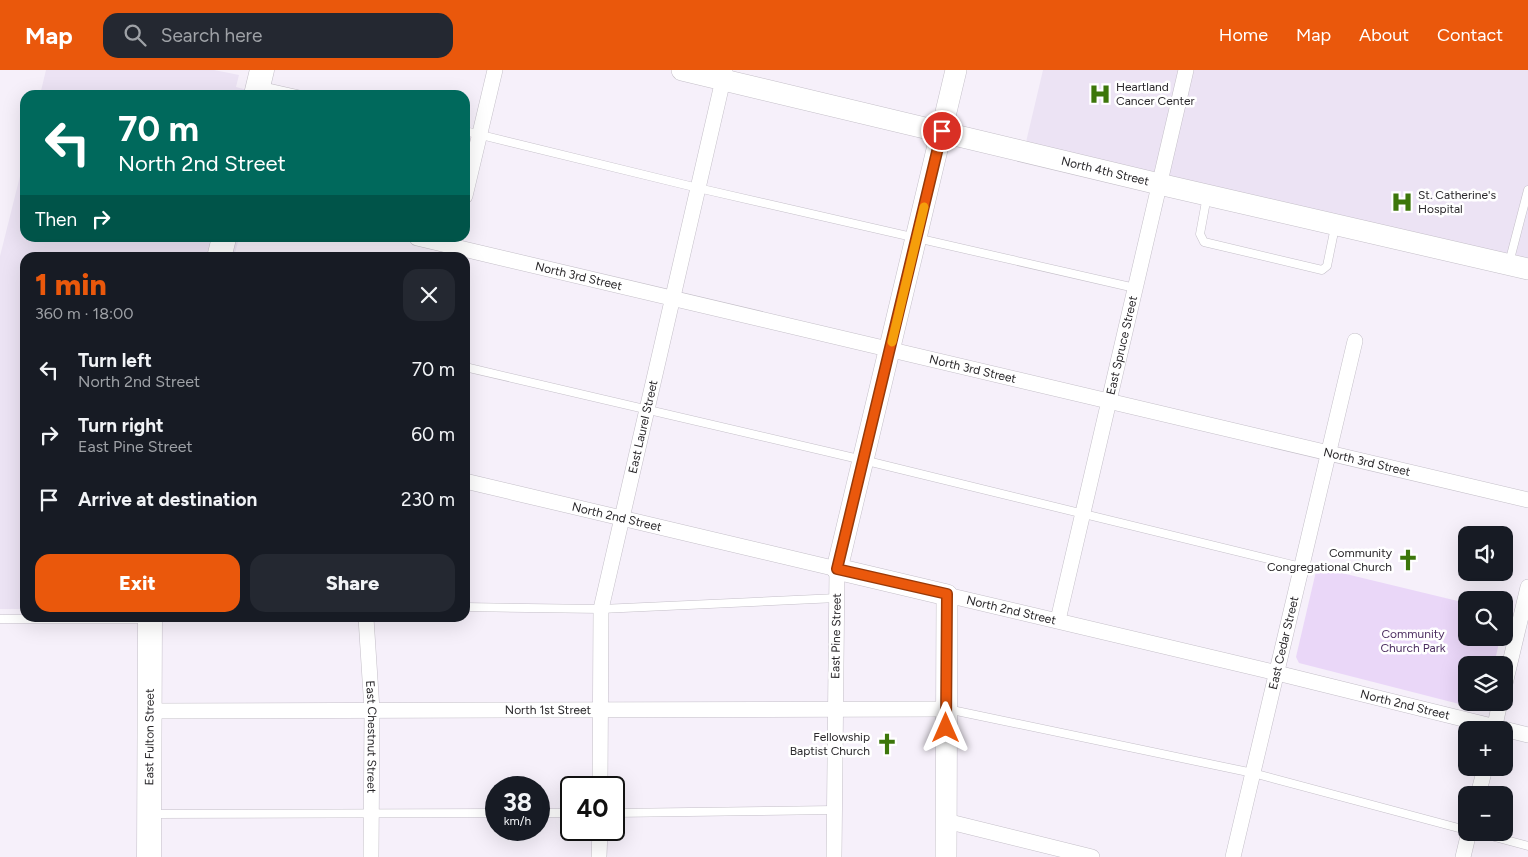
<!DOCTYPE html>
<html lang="en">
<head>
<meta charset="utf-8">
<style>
  :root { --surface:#171b24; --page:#242831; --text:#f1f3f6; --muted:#9ea1a6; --accent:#ea580c }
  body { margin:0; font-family:Figtree,sans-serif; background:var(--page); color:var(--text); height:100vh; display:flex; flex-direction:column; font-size:19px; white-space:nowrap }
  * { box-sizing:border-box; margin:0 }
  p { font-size:16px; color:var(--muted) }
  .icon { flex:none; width:28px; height:28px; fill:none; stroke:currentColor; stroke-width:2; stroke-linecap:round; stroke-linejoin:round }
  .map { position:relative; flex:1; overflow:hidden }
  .drawer { position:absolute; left:20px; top:182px; width:450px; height:370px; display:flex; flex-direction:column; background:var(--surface); border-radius:15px; box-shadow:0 5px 20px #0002 }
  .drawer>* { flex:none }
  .top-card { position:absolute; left:20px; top:20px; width:450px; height:152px; border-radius:15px; box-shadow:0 5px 20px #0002; background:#00695c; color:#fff; overflow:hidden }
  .fabs { position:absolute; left:1458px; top:456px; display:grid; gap:10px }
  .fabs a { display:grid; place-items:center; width:55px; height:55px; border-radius:10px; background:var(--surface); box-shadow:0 5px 20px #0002; font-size:25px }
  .speed { position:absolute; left:485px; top:706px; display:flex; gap:10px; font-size:25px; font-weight:700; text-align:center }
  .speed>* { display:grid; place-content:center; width:65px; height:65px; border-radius:50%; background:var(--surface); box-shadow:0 5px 20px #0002; line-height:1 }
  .speed small { font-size:12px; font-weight:400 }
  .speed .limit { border:2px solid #111; border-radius:8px; background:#fff; color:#111 }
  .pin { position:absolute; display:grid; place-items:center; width:42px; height:42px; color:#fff; margin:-21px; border:2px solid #fff; border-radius:50%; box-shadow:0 1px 5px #0007 }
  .me { position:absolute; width:55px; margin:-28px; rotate:0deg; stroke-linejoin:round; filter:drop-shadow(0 0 4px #0008) }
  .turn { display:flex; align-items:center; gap:18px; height:105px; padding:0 15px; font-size:22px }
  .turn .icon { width:65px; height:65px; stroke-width:2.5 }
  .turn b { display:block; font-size:35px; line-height:42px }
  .then { display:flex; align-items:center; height:48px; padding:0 15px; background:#0003; gap:10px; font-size:19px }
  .round { display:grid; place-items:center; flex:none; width:52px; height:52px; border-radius:15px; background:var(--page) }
  .overview { display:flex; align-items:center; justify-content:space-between; height:85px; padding:0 15px }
  h1 { font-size:30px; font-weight:800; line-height:38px; color:var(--accent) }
  .primary-button { display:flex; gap:10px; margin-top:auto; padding:10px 15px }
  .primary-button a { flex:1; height:58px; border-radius:15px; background:var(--accent); color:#fff; font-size:20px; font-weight:800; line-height:58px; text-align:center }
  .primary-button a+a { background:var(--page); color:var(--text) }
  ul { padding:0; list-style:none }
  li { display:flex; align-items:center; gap:15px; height:65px; padding:0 15px }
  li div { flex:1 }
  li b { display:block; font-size:19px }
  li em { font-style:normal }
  header { display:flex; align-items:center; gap:30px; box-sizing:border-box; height:70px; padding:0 25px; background:var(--accent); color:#fff }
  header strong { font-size:24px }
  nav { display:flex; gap:28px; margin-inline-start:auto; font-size:18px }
  .search { width:350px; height:45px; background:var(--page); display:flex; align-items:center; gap:12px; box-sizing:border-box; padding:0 18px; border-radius:15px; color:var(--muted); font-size:19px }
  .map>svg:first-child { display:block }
  .built { fill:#ece3f4 }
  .green { fill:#ead7f8 }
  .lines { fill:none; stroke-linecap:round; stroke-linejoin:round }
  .lane-casing { stroke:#c4bfc8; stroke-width:9 }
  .street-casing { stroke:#c4bfc8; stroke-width:16 }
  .secondary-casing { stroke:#c4bfc8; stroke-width:22 }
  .primary-casing { stroke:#c4bfc8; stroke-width:25 }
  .lane { stroke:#fff; stroke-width:8 }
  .street { stroke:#fff; stroke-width:15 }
  .secondary { stroke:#fff; stroke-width:21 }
  .primary { stroke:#fff; stroke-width:24 }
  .route-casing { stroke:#983908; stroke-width:12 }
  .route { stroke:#ea580c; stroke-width:9 }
  .slow { stroke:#f59e0b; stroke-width:9 }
  .labels { text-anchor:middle; stroke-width:5; stroke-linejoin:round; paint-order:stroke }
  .poi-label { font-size:12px; fill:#29272a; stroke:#fff; text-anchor:start }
  .street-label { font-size:12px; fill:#29272a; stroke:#fff }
  .park-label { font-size:12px; fill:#4d2f61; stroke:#fff }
</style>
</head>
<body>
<header>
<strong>Map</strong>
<div class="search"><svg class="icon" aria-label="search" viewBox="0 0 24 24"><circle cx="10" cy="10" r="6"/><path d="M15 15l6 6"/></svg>Search here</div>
<nav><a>Home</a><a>Map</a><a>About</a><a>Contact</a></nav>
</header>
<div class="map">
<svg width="1528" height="787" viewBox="0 0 1528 787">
  <rect width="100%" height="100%" fill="#f6f0fa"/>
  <g class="built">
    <polygon points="46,0 214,0 239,5 236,17 267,25 40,25"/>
    <polygon points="1043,0 1528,0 1528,192 1026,72"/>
    <polygon points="25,86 25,168 239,168 234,187 25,188 25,539 0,539 0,186"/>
  </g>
  <polygon class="green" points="1317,497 1466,533 1466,568 1500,568 1494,595 1466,595 1466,632 1477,633 1471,637 1299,593 1296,587"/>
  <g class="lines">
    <g class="lane-casing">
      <g id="lane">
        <polyline points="261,16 301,25"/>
        <polyline points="465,61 698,118 1135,218"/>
        <polyline points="1207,126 1200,164 1204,172 1322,200 1327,196 1335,157"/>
        <polyline points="1509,193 1528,120"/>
        <polyline points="465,297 863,390 1301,497"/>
        <polyline points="465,537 601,539 837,528"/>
        <polyline points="0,549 148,549"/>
        <polyline points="947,639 1253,703 1466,760"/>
        <polyline points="539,743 571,743"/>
        <polyline points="614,743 834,740"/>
        <polyline points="151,744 496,743"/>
        <polyline points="1476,762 1528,776"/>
      </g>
    </g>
    <g class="street-casing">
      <g id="street">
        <polyline points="465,126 495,0"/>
        <path id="s1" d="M417 168 1528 430"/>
        <path id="s2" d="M465 411 837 499 834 787"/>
        <path id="s3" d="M947 525 1277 603 1528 665"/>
        <path id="s4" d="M366 548 372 640 371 787"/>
        <path id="s5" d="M1058 550 1186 0"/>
        <polyline points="1504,618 1528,517"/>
        <path id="s6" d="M149 641 947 639"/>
        <polyline points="1494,660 1500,632"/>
        <path id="s7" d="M600 718 601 539 725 1"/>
        <polyline points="1478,725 1485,698"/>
        <polyline points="946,751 1092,787"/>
        <polyline points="599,787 600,760"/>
        <path id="s8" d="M1233 787 1355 271"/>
        <polyline points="1463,787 1469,762"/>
      </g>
    </g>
    <g class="secondary-casing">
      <g id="secondary">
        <path id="s9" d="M682 0 1159 114 1528 199"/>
        <polyline points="946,787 947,525 837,499 956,0"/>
      </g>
    </g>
    <g class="primary-casing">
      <g id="primary">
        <polyline points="256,25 262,0"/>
        <polyline points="219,188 224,168"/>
        <path id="s10" d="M149 787 150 548"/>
      </g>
    </g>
    <use href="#lane" class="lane"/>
    <use href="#street" class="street"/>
    <use href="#secondary" class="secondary"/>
    <use href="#primary" class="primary"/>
  </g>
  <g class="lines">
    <g class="route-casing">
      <polyline id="route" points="942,61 837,499 947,524 946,658"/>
    </g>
    <use href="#route" class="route"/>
    <polyline class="slow" points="892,272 924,137"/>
  </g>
  <defs>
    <g id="hospital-bare" transform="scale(1.725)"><path d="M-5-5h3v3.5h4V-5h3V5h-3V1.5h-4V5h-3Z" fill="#3c760a" stroke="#fff" stroke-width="2.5" paint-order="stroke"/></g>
    <g id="church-bare" transform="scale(1.725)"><path d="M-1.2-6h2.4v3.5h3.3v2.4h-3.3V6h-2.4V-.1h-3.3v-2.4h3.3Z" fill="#3c760a" stroke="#fff" stroke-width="2.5" paint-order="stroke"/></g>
  </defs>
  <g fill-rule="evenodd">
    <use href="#hospital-bare" x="1100" y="24"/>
    <use href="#hospital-bare" x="1402" y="132"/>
    <use href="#church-bare" x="1408" y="490"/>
    <use href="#church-bare" x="887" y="674"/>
  </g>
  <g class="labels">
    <g class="poi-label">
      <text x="1116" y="21">Heartland<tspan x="1116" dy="14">Cancer Center</tspan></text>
      <text x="1418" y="129">St. Catherine's<tspan x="1418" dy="14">Hospital</tspan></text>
      <text x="1392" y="487" text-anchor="end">Community<tspan x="1392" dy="14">Congregational Church</tspan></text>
      <text x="870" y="671" text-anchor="end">Fellowship<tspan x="870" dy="14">Baptist Church</tspan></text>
    </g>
    <g class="street-label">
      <text dy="4" stroke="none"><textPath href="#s9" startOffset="435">North 4th Street</textPath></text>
      <text dy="4" stroke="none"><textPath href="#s1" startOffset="166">North 3rd Street</textPath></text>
      <text dy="4" stroke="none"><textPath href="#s5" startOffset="282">East Spruce Street</textPath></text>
      <text dy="4" stroke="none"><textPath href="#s1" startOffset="571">North 3rd Street</textPath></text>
      <text dy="4" stroke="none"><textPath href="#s7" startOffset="366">East Laurel Street</textPath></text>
      <text dy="4" stroke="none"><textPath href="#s1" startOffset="976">North 3rd Street</textPath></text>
      <text dy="4" stroke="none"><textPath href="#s2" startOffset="156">North 2nd Street</textPath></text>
      <text dy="4" stroke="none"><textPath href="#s3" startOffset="66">North 2nd Street</textPath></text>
      <text transform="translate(836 566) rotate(-89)" y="4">East Pine Street</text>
      <text dy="4" stroke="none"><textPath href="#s8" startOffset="220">East Cedar Street</textPath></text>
      <text dy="4" stroke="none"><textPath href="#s3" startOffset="471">North 2nd Street</textPath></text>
      <text dy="4" stroke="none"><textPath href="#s6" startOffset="399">North 1st Street</textPath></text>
      <text dy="4" stroke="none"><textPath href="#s10" startOffset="120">East Fulton Street</textPath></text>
      <text dy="4" stroke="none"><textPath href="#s4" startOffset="119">East Chestnut Street</textPath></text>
    </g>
    <g class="park-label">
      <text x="1413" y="568">Community<tspan x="1413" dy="14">Church Park</tspan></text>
    </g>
  </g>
</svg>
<div class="fabs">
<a><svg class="icon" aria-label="sound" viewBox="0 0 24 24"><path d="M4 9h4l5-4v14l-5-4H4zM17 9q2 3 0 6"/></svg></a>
<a><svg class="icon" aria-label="search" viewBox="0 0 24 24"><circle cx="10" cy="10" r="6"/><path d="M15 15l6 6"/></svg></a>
<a><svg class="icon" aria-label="layers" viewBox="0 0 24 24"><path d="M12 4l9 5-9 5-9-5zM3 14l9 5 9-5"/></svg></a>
<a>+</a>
<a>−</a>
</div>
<div class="speed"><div>38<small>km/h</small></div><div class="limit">40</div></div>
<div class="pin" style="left:942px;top:61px;background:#d93025"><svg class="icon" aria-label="arrive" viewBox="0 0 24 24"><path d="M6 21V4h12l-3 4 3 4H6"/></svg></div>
<svg class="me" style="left:946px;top:658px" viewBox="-20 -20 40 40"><path d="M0-17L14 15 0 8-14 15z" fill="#ea580c" stroke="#fff" stroke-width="4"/></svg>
<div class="top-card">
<div class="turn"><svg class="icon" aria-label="left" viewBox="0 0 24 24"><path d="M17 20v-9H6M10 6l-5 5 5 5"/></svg><div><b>70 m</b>North 2nd Street</div></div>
<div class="then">Then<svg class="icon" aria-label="right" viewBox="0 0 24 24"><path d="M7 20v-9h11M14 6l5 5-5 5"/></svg></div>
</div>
<section class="drawer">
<div class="overview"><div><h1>1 min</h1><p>360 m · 18:00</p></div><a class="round"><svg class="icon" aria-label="close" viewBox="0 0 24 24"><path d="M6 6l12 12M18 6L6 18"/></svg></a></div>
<ul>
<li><svg class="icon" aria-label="left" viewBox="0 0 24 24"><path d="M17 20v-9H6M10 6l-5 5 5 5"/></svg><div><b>Turn left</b><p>North 2nd Street</p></div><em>70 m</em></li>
<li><svg class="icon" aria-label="right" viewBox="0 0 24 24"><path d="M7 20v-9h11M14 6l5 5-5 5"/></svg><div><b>Turn right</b><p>East Pine Street</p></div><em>60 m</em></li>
<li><svg class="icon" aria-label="arrive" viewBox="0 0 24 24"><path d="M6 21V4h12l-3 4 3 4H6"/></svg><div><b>Arrive at destination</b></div><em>230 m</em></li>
</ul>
<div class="primary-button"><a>Exit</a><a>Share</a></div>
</section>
</div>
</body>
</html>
